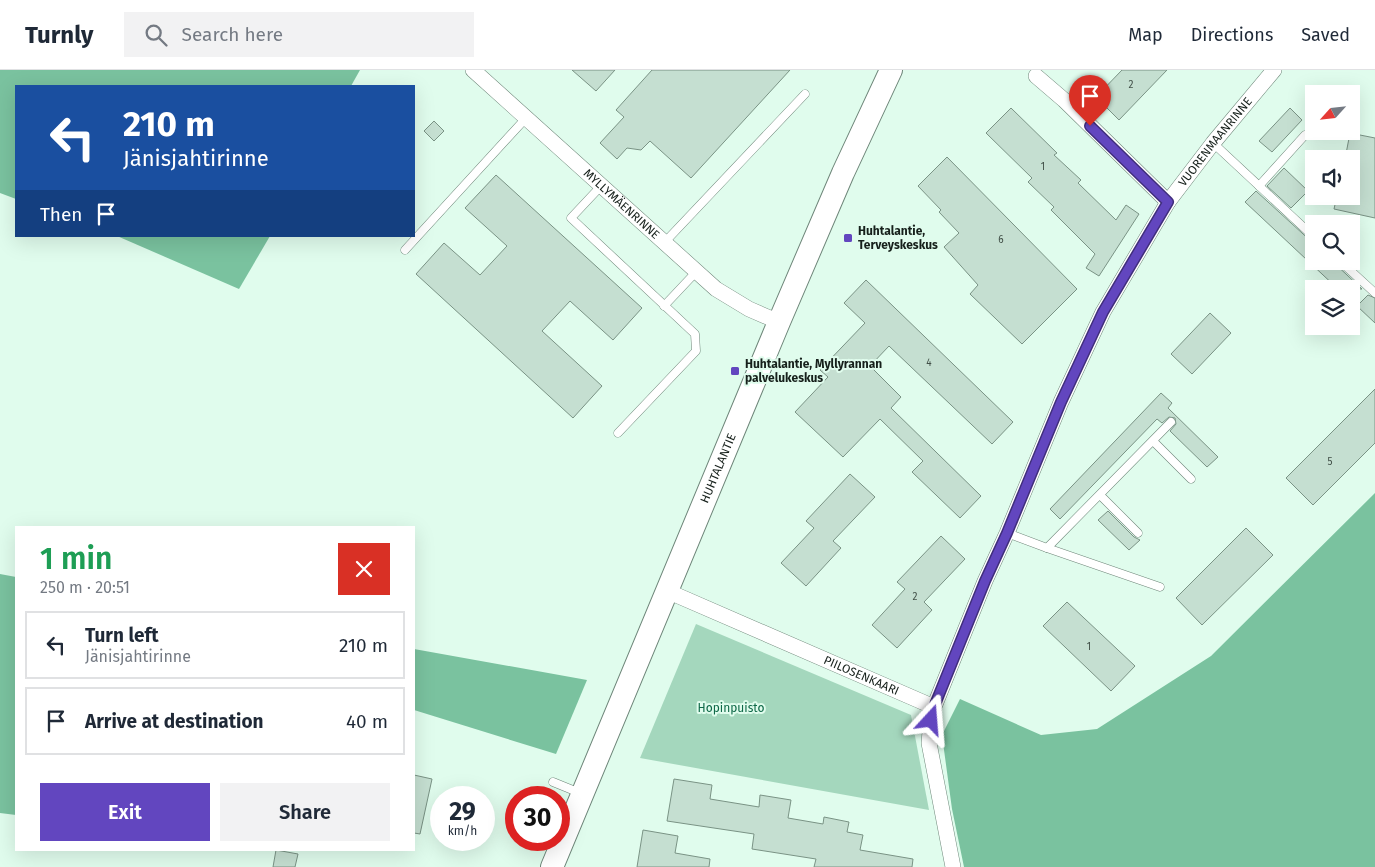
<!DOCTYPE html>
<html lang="en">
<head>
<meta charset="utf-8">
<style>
  :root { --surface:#fff; --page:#f2f2f3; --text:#1f2937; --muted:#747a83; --line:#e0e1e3; --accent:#6246bf }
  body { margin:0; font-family:"Fira Sans",sans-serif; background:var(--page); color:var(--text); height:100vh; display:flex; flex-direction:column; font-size:19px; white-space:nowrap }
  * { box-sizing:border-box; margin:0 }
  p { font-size:16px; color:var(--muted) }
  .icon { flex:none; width:28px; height:28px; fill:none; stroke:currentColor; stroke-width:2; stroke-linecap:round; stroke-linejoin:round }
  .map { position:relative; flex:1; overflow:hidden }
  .drawer { position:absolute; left:15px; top:456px; width:400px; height:325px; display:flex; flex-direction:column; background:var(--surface); border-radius:0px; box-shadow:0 5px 20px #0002 }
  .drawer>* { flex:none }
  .banner { position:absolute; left:15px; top:15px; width:400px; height:152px; border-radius:0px; box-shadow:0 5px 20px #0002; background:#1a4fa0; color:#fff; overflow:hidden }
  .needle { width:32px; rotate:243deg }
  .controls { position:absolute; left:1305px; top:15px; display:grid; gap:10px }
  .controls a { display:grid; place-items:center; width:55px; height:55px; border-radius:0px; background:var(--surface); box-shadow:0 5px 20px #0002; font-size:25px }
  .speed { position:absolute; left:430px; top:716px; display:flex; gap:10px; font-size:25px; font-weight:700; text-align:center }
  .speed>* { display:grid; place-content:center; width:65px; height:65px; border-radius:50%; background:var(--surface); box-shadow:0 5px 20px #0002; line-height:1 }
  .speed small { font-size:12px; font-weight:400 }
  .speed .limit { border:8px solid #d22; background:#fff; color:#111 }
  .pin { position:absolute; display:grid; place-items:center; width:42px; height:42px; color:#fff; margin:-51px -21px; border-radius:50% 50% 50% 0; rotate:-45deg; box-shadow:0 0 5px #0007 }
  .pin .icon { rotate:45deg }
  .me { position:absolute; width:55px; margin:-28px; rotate:19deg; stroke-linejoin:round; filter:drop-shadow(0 0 4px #0008) }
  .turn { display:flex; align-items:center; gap:18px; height:105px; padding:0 25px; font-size:22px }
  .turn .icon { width:65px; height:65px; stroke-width:2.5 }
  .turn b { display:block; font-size:35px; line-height:42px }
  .then { display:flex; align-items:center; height:48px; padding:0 25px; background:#0003; gap:10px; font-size:19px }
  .round { display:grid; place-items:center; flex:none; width:52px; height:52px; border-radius:0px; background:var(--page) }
  .headline { display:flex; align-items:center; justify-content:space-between; height:85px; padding:0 25px }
  h1 { font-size:30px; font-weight:600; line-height:38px; color:#1e9e55 }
  .action { display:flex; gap:10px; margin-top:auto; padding:10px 25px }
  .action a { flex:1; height:58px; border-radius:0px; background:var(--accent); color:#fff; font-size:20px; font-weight:600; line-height:58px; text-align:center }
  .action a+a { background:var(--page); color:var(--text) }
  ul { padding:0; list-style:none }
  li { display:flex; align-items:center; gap:15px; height:68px; margin:0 10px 8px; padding:0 15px; border:2px solid var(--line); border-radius:0px }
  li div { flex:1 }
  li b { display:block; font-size:19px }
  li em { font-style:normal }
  header { display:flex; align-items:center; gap:30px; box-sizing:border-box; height:70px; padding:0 25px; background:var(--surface); border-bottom:1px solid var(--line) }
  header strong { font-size:24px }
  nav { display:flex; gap:28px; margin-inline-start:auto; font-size:18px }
  .search { width:350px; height:45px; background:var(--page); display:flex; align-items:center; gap:12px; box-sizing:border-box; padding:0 18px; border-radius:0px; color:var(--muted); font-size:19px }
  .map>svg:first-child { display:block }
  .green { fill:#a4d7bd }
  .forest { fill:#7ac29f }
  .building { fill:#c5dfd1; stroke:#7a9385 }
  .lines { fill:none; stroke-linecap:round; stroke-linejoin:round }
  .service-casing { stroke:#6e8679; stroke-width:9 }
  .minor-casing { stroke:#6e8679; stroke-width:16 }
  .secondary-casing { stroke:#6e8679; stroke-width:24 }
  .service { stroke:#fff; stroke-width:8 }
  .minor { stroke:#fff; stroke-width:15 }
  .secondary { stroke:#fff; stroke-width:22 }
  .route-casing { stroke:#402e7c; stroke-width:12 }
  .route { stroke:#6246bf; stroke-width:9 }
  .poi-dot { fill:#6246bf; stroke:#e0fced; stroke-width:2 }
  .labels { text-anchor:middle; stroke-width:4; stroke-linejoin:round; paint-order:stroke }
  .number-label { font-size:10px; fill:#425048 }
  .street-label { font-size:12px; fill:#16201b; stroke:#e0fced }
  .poi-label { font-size:12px; font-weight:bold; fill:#16201b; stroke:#e0fced; text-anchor:start }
  .park-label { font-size:12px; fill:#0e6847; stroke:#e0fced }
</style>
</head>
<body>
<header>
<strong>Turnly</strong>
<div class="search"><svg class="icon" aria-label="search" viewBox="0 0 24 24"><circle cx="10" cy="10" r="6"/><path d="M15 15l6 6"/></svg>Search here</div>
<nav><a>Map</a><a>Directions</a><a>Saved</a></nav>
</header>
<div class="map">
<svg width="1375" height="797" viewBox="0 0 1375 797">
  <rect width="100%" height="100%" fill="#e0fced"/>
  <polygon class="green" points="696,554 911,645 929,740 640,688"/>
  <g class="forest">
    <polygon points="0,0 360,0 351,16 16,16 16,129 0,123"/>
    <polygon points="117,166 270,166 239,219"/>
    <polygon points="1375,423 1375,797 964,797 952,739 942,665 960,629 1041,665 1097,659 1211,586"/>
    <polygon points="0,504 16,507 16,745 0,743"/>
    <polygon points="414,579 587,610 556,684 414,640"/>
  </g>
  <g class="building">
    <polygon points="572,0 615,0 596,21"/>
    <polygon points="652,0 790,0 691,108 650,71 641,80 627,78 617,89 600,73 624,47 616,40"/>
    <polygon points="1122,0 1167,0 1119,50 1096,27"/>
    <polygon points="1011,38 1057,83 1054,85 1081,110 1078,113 1116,150 1126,135 1139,144 1099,206 1086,198 1095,184 1051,140 1054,137 1028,112 1032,108 986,63"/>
    <polygon points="1290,38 1302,50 1272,82 1259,71"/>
    <polygon points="434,51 444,61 434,71 424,61"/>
    <polygon points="1350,63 1375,68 1375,148 1334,139 1337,126 1351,126 1351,89 1345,89"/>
    <polygon points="947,87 1077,219 1022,274 970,224 978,215 944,177 959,163 939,142 941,140 918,116"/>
    <polygon points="1284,98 1308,121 1291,138 1267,116"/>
    <polygon points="496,105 642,238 613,270 570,231 542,261 602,316 573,348 416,204 444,173 480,205 507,176 465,138"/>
    <polygon points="1256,121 1314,174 1314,191 1332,191 1362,219 1338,219 1245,132"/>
    <polygon points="866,210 1013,352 992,374 889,276 870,296 901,327 891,338 981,426 960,448 912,402 923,391 880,349 843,387 795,342 828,307 820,300 865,253 844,233"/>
    <polygon points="1368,225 1375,228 1375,253 1357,236"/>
    <polygon points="1210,243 1231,263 1192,304 1171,284"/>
    <polygon points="1375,319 1375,373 1313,435 1286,408"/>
    <polygon points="1161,323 1172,333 1168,338 1218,387 1207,397 1170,361 1176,354 1175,348 1169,347 1162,353 1157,349 1060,449 1050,439"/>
    <polygon points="850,404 875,427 833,471 841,478 806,516 781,493 814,458 806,451"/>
    <polygon points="1108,441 1134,467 1140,470 1129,480 1098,450"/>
    <polygon points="1246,458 1273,485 1202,555 1176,528"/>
    <polygon points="941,466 965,489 924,532 932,540 897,578 872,555 905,519 897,512"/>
    <polygon points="1067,532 1135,596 1111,621 1043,556"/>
    <polygon points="414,705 432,709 420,764 414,763"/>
    <polygon points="674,709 712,715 710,729 759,737 760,725 791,730 788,748 823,754 824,747 849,752 847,762 863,765 860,780 913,789 912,797 814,797 816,789 752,779 754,764 667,751"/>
    <polygon points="643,760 678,766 675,783 710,789 709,797 637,797"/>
    <polygon points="276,780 298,784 295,797 273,797"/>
  </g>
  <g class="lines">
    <g class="service-casing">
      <g id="service">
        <polyline points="1213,73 1314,167"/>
        <polyline points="601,116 571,148 695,264 696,281 618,363"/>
        <polyline points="1259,116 1305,65"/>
        <polyline points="664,173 805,24"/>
        <polyline points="405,180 526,48"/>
        <polyline points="1340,191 1375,223"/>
        <polyline points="664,236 696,202"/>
        <polyline points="1153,371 1191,409"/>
        <polyline points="1100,425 1138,463"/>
        <polyline points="1007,463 1047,478 1171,352"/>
        <polyline points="1047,478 1160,517"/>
        <polyline points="553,712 580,723"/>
      </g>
    </g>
    <g class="minor-casing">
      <g id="minor">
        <path id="s1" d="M473 0 716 219 749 239 779 252"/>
        <polyline points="1036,6 1064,30 1168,132"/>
        <path id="s2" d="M667 521 934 637 931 650 929 673 953 797"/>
        <path id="s3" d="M934 637 985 511 1007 463 1061 332 1103 242 1168 132 1213 73 1274 0"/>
      </g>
    </g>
    <g class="secondary-casing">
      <g id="secondary">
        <path id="s4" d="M552 797 779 252 843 103 891 0"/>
      </g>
    </g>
    <use href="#service" class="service"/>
    <use href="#minor" class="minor"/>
    <use href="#secondary" class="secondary"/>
  </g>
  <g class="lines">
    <g class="route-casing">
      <polyline id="route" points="931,650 934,637 985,511 1007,463 1061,332 1103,242 1168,132 1090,56"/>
    </g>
    <use href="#route" class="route"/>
  </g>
  <g class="poi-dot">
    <rect x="843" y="163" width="10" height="10" rx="2.5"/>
    <rect x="730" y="296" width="10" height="10" rx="2.5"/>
  </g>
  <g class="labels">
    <g class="number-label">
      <text x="1131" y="18">2</text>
      <text x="1043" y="100">1</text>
      <text x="1001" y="173">6</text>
      <text x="929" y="296">4</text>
      <text x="1330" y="395">5</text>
      <text x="915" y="530">2</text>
      <text x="1089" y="580">1</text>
    </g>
    <g class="street-label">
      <text dy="4" stroke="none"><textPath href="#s3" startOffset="634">VUORENMAANRINNE</textPath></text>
      <text dy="4" stroke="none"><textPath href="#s1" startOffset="200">MYLLYMÄENRINNE</textPath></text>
      <text dy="4" stroke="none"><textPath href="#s4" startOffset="432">HUHTALANTIE</textPath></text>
      <text dy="4" stroke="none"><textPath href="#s2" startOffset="212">PIILOSENKAARI</textPath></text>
    </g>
    <g class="poi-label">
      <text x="858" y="165">Huhtalantie,<tspan x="858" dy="14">Terveyskeskus</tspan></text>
      <text x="745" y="298">Huhtalantie, Myllyrannan<tspan x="745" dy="14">palvelukeskus</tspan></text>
    </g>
    <g class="park-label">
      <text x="731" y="642">Hopinpuisto</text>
    </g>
  </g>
</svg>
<div class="controls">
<a><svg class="needle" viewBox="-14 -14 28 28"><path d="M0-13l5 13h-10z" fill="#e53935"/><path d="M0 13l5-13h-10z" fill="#747a83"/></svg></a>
<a><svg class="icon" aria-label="sound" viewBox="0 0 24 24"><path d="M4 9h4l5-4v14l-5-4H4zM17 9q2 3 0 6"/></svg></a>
<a><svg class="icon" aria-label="search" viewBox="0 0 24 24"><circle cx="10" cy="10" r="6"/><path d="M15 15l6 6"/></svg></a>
<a><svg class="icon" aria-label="layers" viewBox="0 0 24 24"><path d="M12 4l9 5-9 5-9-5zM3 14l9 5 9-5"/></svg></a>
</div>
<div class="speed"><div>29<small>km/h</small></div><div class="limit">30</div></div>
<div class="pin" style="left:1090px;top:56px;background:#d93025"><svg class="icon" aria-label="arrive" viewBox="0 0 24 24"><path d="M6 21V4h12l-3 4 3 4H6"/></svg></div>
<svg class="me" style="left:931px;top:650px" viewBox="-20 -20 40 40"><path d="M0-17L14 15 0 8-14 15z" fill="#6246bf" stroke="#fff" stroke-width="4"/></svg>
<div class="banner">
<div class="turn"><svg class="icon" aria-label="left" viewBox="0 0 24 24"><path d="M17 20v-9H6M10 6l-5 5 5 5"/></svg><div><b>210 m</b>Jänisjahtirinne</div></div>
<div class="then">Then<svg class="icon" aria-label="arrive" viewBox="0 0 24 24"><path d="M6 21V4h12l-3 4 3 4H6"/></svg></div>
</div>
<section class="drawer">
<div class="headline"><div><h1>1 min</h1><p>250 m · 20:51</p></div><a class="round" style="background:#d93025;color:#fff"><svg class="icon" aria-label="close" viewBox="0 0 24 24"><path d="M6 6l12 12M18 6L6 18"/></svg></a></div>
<ul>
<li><svg class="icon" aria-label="left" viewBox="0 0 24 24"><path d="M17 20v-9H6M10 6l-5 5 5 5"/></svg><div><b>Turn left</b><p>Jänisjahtirinne</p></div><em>210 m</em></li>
<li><svg class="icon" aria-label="arrive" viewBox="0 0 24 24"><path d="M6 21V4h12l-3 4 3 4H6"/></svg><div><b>Arrive at destination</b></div><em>40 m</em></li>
</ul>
<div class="action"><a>Exit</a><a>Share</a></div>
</section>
</div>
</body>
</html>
